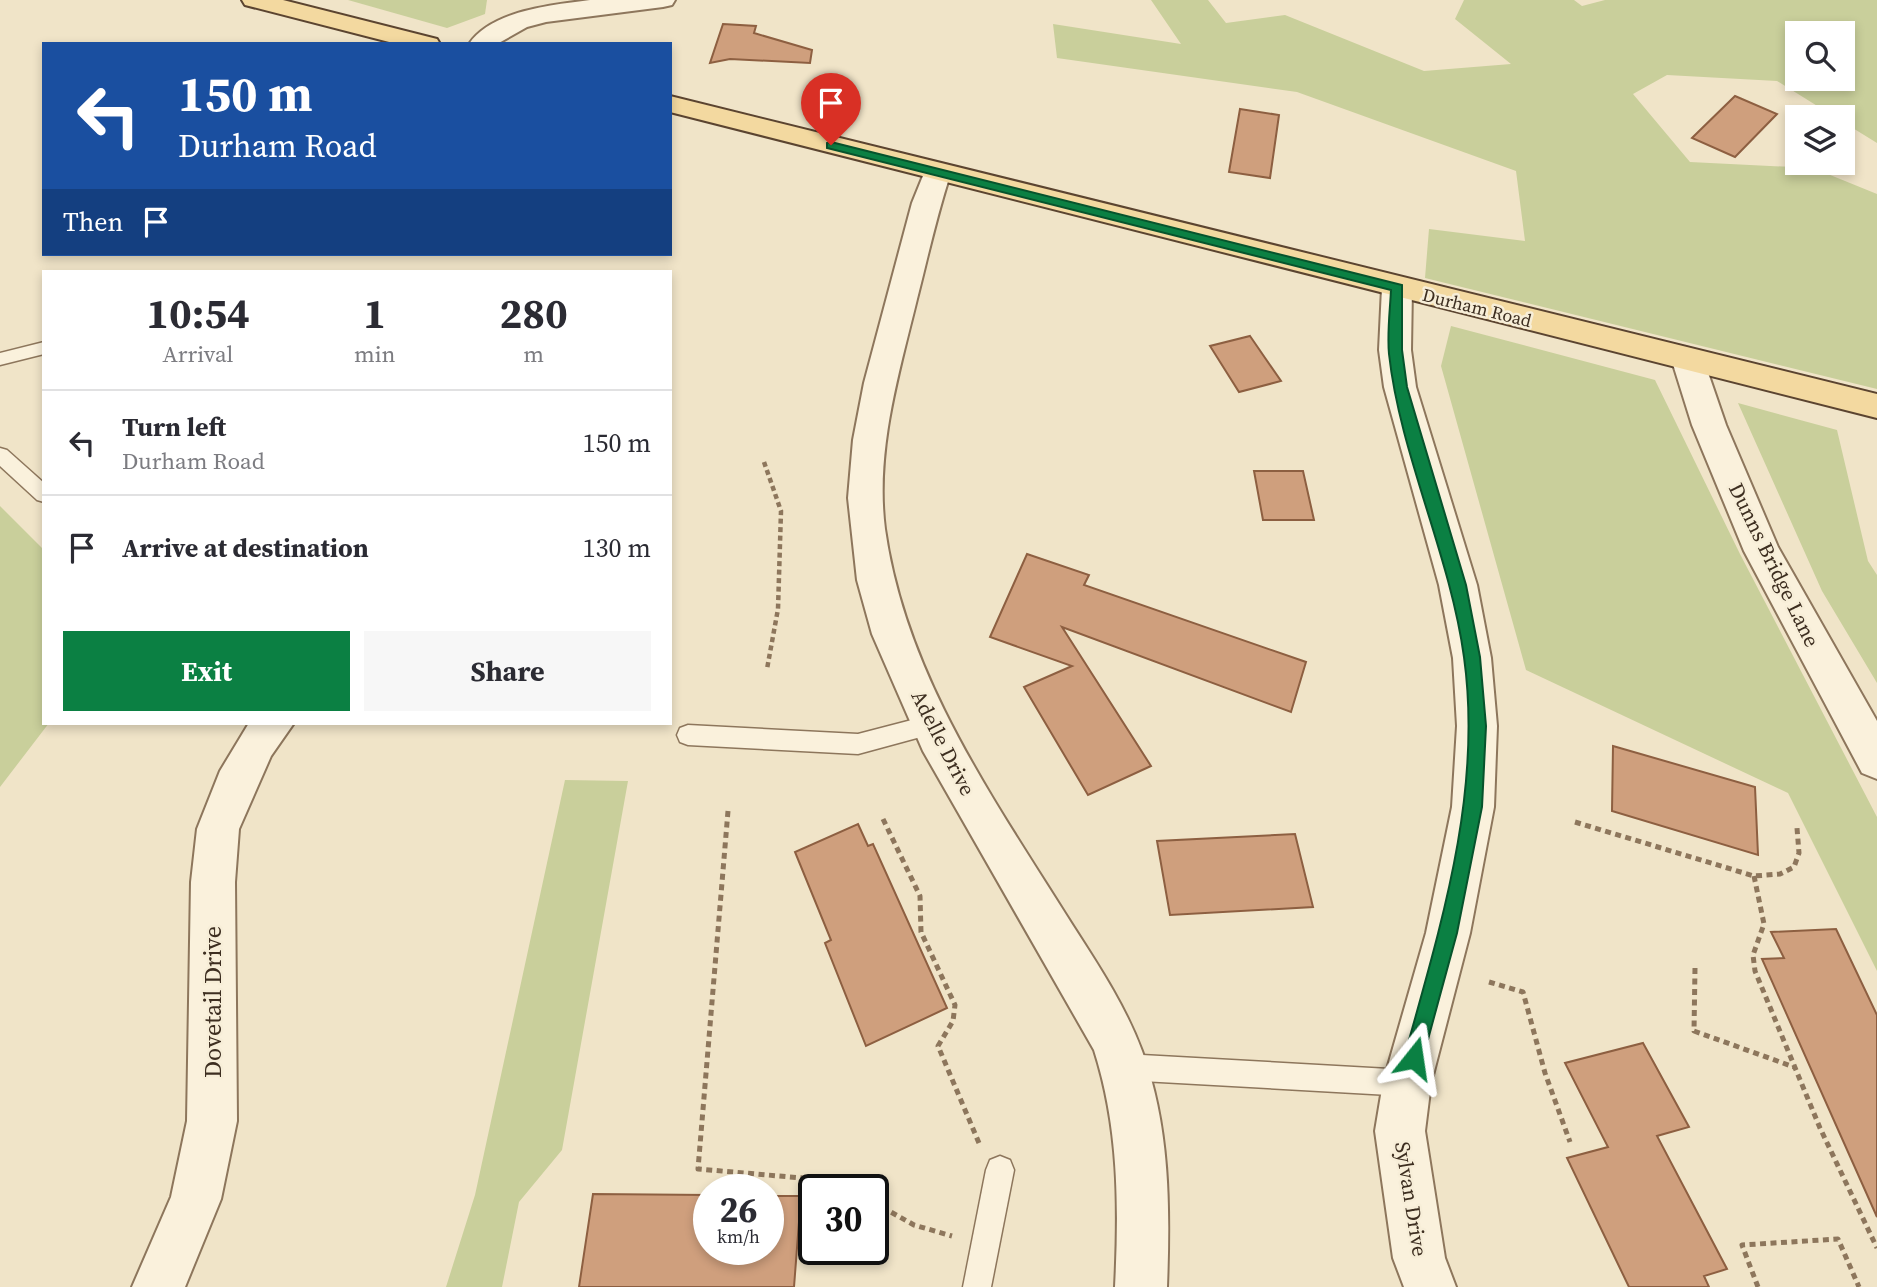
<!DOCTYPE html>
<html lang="en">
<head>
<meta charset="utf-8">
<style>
  :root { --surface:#fff; --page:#f7f7f7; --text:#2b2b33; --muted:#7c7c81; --line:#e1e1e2; --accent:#0b8043 }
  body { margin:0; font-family:"Source Serif 4",serif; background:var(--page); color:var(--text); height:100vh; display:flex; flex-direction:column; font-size:26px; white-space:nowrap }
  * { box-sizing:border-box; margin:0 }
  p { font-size:23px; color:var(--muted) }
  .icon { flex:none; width:38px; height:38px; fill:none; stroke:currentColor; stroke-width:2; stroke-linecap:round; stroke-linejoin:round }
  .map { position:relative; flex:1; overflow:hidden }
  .drawer { position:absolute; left:42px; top:270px; width:630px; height:455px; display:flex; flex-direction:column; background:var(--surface); border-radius:0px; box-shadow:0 4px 10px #0003 }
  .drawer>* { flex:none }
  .hud { position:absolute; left:42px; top:42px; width:630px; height:214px; border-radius:0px; box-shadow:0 4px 10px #0003; background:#1a4fa0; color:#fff; overflow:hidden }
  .buttons { position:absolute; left:1785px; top:21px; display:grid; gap:14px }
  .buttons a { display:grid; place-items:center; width:70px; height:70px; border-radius:0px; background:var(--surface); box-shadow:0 4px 10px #0003; font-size:35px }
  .speed { position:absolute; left:693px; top:1174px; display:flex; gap:14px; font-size:35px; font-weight:700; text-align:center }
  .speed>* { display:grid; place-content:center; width:91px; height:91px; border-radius:50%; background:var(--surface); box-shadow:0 4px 10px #0003; line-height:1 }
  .speed small { font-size:18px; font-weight:400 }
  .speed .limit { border:4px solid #111; border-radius:10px; background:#fff; color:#111 }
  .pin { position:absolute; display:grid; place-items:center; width:60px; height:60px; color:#fff; margin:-72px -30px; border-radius:50% 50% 50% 0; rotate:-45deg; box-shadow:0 0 7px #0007 }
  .pin .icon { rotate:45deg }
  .me { position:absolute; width:77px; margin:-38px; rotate:15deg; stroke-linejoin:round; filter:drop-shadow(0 0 5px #0008) }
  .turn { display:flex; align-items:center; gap:24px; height:147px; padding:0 21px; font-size:32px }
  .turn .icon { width:91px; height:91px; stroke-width:2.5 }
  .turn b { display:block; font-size:49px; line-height:60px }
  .then { display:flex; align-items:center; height:66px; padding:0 21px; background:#0003; gap:14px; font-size:26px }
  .eta { display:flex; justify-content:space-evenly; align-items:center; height:119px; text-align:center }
  .eta b { font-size:42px; font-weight:700; line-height:49px }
  .action { display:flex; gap:14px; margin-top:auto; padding:14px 21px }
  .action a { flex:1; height:80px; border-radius:0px; background:var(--accent); color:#fff; font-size:28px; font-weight:700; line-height:80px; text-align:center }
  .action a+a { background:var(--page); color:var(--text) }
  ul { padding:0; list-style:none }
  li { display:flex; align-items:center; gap:21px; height:105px; padding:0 21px; border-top:2px solid var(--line) }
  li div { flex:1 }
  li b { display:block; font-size:26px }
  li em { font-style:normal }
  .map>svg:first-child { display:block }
  .green { fill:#c9cf9b; fill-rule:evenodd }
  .building { fill:#cf9f7d; stroke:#8d5f41; stroke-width:2 }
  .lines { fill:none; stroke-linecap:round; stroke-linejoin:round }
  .service-casing { stroke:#8d765c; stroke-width:3 }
  .minor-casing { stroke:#8d765c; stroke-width:4 }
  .tertiary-casing { stroke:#8d765c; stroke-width:4 }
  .primary-casing { stroke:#5b4430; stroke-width:4 }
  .path-far1 { stroke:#8d765c; stroke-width:4.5; stroke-dasharray:5 3.5; stroke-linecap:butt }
  .path { stroke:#8d765c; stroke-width:5; stroke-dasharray:6 4.5; stroke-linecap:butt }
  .service { fill:#faf1dc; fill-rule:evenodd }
  .minor { fill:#faf1dc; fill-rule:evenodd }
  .tertiary { fill:#faf1dc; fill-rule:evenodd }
  .primary { fill:#f3d9a0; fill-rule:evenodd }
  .route { fill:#0b8043; stroke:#07532c; stroke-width:2 }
  .labels { text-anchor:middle; stroke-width:5; stroke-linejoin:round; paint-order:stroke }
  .far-street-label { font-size:18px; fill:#3d2e20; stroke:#f7eed8 }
  .street-label { font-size:21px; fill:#3d2e20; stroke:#f7eed8 }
  .near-street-label { font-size:24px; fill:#3d2e20; stroke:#f7eed8 }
</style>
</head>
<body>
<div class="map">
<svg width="1877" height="1287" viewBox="0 0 1877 1287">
  <rect width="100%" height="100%" fill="#f0e4c8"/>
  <g class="green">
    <polygon points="348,0 487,0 485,14 447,28"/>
    <path d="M1151 0H1208L1226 23 1285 15 1424 71 1511 64 1455 19 1464 0H1574L1582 6 1605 0H1877V143L1843 122V117H1835L1777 81 1667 75 1633 94 1690 162 1813 168 1877 194V389L1425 278 1429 229 1525 241 1516 171 1297 92 1057 58 1053 24 1181 44ZM1843 33V79H1797V33Z"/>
    <polygon points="1451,326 1655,380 1740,554 1877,817 1877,971 1788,793 1526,670 1441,366"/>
    <polygon points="1738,403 1837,430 1868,561 1877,575 1877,683 1822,591"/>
    <polygon points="0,506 44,550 44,723 49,723 0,787"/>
    <polygon points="565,780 628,781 562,1150 519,1202 502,1287 446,1287 475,1195"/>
  </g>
  <g class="building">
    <polygon points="723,24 756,26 754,33 812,50 810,63 730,59 710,63"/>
    <polygon points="1735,96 1777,114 1735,157 1692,138"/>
    <polygon points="1240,109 1279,115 1270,178 1229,172"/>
    <polygon points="1250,336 1281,381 1239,392 1210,346"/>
    <polygon points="1254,471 1303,471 1314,520 1263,520"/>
    <polygon points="1027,554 1089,575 1084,585 1306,662 1291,712 1062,627 1151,766 1088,795 1024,687 1072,666 990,637"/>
    <polygon points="1613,746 1755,787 1758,855 1612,811"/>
    <polygon points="858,824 868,846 873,844 947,1008 866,1046 825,943 831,940 795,852"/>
    <polygon points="1295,834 1313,907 1170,915 1157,841"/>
    <polygon points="1836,929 1877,1015 1877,1217 1762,959 1784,958 1771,932"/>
    <polygon points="1643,1043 1689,1127 1657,1136 1727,1269 1704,1276 1709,1287 1629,1287 1567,1158 1608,1147 1565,1063"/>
    <polygon points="593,1194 709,1195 709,1250 768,1250 768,1196 801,1196 794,1287 579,1287"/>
  </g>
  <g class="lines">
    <g class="service-casing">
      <g id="service">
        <polygon points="44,342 44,354 0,365 0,353"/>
        <polygon points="0,448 7,450 44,483 44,502 37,500 0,466"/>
        <polygon points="931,715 939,718 942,725 939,732 858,754 688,745 680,742 677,735 680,728 688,725 858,734"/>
        <polygon points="1124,1054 1407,1070 1416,1074 1420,1083 1416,1092 1407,1096 1124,1080 1115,1076 1111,1067 1115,1058"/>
        <polygon points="1000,1156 1010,1160 1014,1170 991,1287 963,1287 986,1170 990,1160"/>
      </g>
    </g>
    <g class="minor-casing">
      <g id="minor">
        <path d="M937 163 947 166 951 172C937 214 928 256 917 299 899 373 875 451 885 529 905 671 988 791 1063 910 1092 956 1123 1000 1142 1051 1170 1126 1170 1208 1167 1287H1115C1119 1206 1119 1128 1094 1050L923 751 872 634 857 580 848 498 853 440 864 383 912 203 927 166Z"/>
        <polygon points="1397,278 1408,281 1412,288 1411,350 1416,387 1477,585 1491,658 1497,726 1494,807 1470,933 1431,1083 1425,1131 1445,1258 1456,1287 1404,1287 1393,1258 1375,1131 1383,1083 1426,933 1452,807 1457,726 1453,658 1439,585 1384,387 1379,350 1382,288 1386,281"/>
        <polygon points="1688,349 1699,353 1704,361 1726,425 1778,547 1877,721 1877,779 1862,773 1744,551 1692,425 1672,361 1677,353"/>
        <polygon points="249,723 294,723 271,756 239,829 235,882 237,1121 221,1199 185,1287 132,1287 171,1197 187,1121 191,882 197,829 220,771"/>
      </g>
    </g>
    <g class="tertiary-casing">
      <path id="tertiary" d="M590 0H675L672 5 663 7 546 22 527 27 497 44H469C492 10 553 5 590 0Z"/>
    </g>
    <g class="primary-casing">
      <g id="primary">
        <polygon points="242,0 283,0 437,39 440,44 397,44 245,5"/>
        <polygon points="670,96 1877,394 1877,418 670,112"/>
      </g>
    </g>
    <polyline class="path-far1" points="764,462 781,511 778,609 767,669"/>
    <g class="path">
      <polyline points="728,811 698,1169 814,1179 845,1190"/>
      <polyline points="883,819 920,896 921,932 955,1005 953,1021 938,1046 979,1143"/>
      <polyline points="1575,822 1754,876 1780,874 1794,867 1799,853 1797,828"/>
      <polyline points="1754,876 1764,924 1753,955 1755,971 1820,1128 1877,1248"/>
      <polyline points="1695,968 1694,1031 1794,1067"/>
      <polyline points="1489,982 1523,992 1545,1073 1570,1142"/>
      <polyline points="873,1202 914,1225 952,1236"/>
      <polyline points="1758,1287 1742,1245 1838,1239 1859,1287"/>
    </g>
    <use href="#service" class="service"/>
    <use href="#minor" class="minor"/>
    <use href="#tertiary" class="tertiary"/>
    <use href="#primary" class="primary"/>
  </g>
  <path class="route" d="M831 142 1402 285V350L1407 387 1466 585 1480 657 1486 726 1482 807 1457 933 1421 1065 1414 1068 1407 1065 1404 1058C1440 928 1483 794 1464 657 1450 554 1400 455 1389 354 1387 333 1390 311 1391 290L827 148V143Z"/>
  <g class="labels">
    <g class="far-street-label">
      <text transform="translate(1477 308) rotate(14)" y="6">Durham Road</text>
    </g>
    <g class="street-label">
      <text transform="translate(1774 565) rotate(64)" y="7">Dunns Bridge Lane</text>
      <text transform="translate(943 743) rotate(63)" y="7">Adelle Drive</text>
      <text transform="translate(1411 1199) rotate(81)" y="7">Sylvan Drive</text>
    </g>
    <g class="near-street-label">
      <text transform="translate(213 1002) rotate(-90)" y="8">Dovetail Drive</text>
    </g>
  </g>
</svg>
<div class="buttons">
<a><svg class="icon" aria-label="search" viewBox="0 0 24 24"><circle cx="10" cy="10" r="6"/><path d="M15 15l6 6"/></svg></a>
<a><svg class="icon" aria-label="layers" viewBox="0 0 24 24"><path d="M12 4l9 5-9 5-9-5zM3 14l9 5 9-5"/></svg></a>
</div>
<div class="speed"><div>26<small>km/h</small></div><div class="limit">30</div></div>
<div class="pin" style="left:831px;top:145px;background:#d93025"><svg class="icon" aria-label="arrive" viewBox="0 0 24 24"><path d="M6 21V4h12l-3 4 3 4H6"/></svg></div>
<svg class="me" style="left:1414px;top:1058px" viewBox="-20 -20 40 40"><path d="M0-17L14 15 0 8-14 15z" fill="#0b8043" stroke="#fff" stroke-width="4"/></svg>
<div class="hud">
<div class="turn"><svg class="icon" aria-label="left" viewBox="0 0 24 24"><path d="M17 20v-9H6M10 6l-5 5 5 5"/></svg><div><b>150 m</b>Durham Road</div></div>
<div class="then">Then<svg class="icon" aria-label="arrive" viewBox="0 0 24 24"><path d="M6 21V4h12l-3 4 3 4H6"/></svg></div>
</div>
<section class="drawer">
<div class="eta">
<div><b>10:54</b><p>Arrival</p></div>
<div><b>1</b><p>min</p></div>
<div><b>280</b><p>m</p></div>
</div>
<ul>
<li><svg class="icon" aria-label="left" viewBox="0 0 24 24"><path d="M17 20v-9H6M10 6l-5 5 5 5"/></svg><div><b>Turn left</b><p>Durham Road</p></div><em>150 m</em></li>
<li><svg class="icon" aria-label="arrive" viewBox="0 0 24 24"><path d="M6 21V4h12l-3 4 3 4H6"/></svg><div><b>Arrive at destination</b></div><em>130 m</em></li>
</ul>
<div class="action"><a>Exit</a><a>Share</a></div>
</section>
</div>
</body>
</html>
